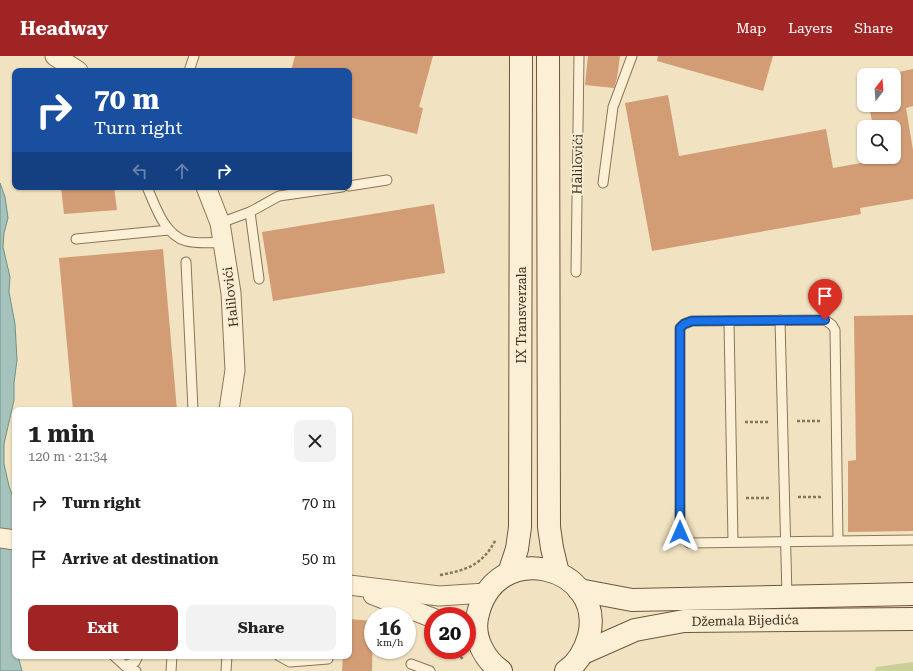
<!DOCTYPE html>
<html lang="en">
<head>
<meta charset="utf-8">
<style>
  :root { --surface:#fff; --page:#f2f2f2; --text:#222; --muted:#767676; --accent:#9f2423 }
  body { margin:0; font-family:"Roboto Serif",serif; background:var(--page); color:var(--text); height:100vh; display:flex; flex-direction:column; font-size:15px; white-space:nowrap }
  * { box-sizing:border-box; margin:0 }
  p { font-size:13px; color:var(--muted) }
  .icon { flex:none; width:22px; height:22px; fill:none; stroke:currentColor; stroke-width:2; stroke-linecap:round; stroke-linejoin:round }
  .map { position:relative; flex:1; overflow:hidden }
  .details { position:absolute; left:12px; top:351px; width:340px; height:252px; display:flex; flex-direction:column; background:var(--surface); border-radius:8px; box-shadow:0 1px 3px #0004 }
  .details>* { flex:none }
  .guide { position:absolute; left:12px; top:12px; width:340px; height:122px; border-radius:8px; box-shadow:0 1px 3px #0004; background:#1a4fa0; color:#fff; overflow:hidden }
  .needle { width:26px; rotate:17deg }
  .fabs { position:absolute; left:857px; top:12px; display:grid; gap:8px }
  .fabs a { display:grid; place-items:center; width:44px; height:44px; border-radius:8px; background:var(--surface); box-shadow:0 1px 3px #0004; font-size:20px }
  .speed { position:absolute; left:364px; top:551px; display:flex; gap:8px; font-size:20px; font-weight:700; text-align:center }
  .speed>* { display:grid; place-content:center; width:52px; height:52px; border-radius:50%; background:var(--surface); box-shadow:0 1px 3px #0004; line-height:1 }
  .speed small { font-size:10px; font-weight:400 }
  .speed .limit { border:6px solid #d22; background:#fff; color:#111 }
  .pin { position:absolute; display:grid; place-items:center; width:34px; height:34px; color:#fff; margin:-41px -17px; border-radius:50% 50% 50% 0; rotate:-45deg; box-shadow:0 0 4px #0007 }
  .pin .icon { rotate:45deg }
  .me { position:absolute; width:44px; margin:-22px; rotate:0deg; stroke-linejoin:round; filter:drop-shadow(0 0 3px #0008) }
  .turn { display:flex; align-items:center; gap:14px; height:84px; padding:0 16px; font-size:18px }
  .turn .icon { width:52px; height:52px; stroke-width:2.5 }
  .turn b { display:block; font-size:28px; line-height:34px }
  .lanes { display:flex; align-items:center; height:38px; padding:0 16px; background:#0003; justify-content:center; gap:20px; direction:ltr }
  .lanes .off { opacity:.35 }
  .round { display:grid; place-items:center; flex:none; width:42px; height:42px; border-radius:8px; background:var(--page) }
  .overview { display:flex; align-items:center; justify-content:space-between; height:68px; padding:0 16px }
  h1 { font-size:24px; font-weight:700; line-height:30px }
  .button { display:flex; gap:8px; margin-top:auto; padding:8px 16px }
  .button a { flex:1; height:46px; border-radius:8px; background:var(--accent); color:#fff; font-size:16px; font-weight:700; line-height:46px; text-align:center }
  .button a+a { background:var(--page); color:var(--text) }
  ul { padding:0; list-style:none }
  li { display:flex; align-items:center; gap:12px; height:56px; padding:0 16px }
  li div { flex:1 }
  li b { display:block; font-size:15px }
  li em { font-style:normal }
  header { display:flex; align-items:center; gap:24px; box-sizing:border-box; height:56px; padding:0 20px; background:var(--accent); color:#fff }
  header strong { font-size:19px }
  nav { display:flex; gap:22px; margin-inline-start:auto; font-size:14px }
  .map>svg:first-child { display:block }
  .green { fill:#c9d095 }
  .water { fill:#a5c3ba; stroke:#6b9289 }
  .building { fill:#d29c75 }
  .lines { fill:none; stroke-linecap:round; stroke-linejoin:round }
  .lane-casing { stroke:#8c7458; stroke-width:11 }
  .street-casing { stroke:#8c7458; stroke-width:21 }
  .secondary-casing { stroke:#6e553b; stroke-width:24 }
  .path { stroke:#8c7458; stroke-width:2.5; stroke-dasharray:3 2; stroke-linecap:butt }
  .lane { stroke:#fbf0d6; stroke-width:9 }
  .street { stroke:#fbf0d6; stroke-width:19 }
  .secondary { stroke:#fbf0d6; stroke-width:22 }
  .route-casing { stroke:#114b97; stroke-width:10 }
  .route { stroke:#1a73e8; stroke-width:7 }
  .labels { text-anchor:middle; stroke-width:3.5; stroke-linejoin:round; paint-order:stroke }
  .street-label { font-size:13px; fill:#3b2c1d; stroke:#f8edd2 }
</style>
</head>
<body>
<header>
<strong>Headway</strong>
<nav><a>Map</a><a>Layers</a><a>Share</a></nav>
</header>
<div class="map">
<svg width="913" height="615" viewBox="0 0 913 615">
  <rect width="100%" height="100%" fill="#f1e3c2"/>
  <polygon class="green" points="913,606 913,615 875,615 876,611"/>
  <polygon class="water" points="0,127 5,141 8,162 4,177 3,191 10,221 9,236 15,268 17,304 14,327 14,344 4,388 4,408 9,430 14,444 15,600 18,600 22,615 0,615"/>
  <g class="building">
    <polygon points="295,0 433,0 419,51 423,52 417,78 349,61 349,15 291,15"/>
    <polygon points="588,0 620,0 617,22 614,32 585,29"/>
    <polygon points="658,0 773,0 763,35 657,5"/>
    <polygon points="913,13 913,50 906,52 913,94 913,143 860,152 861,158 652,195 625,47 668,39 679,100 826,73 833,112 878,104 877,101 894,101 894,71 873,71 869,49 894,49 894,17"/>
    <polygon points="61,131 114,131 117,154 64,158"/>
    <polygon points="434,148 445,217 273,245 262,176"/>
    <polygon points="163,193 177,354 73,354 59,202"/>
    <polygon points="913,259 913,475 848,476 848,405 856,404 854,260"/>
    <polygon points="349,563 373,565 372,615 342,615 343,600 349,600"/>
  </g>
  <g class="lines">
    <g class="lane-casing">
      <g id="lane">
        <polyline points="189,15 194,0"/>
        <polyline points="603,127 613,51 632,0"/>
        <polyline points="349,130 387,124"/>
        <path d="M147 131C155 149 164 179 186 185 198 188 211 187 223 186"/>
        <polyline points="250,156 259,223"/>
        <polyline points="220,167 250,156 279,140 342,131"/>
        <polyline points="76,183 169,174"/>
        <polyline points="186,206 193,354"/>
        <polyline points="576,216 579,0"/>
        <polyline points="780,264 787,541"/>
        <polyline points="729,265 733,486"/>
        <polyline points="838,485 835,274 832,269 825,264 692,265 684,268 680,272 680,476 684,483 689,487 913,484"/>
        <polyline points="114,600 125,610 136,615"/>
        <polyline points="279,600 290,606 328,603"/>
        <polyline points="411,608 430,615"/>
        <polyline points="125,610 135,606 138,600"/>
        <polyline points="171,615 172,600"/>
        <polyline points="226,615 227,600"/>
      </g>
    </g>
    <g class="street-casing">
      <g id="street">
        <polyline points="55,0 78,15"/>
        <polyline points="206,131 220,167 231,237 235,314 229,354"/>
        <polyline points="0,482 15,484"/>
        <polyline points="349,529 439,540 486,537"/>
        <polyline points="373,539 433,562"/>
      </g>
    </g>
    <g class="secondary-casing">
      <g id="secondary">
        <polyline points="548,0 549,471 552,492 558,517"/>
        <polyline points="509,517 517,493 520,471 521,0"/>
        <polyline points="579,534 632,544 913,538"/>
        <polyline points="583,597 635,574 684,565 913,563"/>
        <path d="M501 615C485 604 473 582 477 562 493 480 606 509 589 580 585 594 578 607 566 615"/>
      </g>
    </g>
    <g class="path">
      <polyline points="797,365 822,365"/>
      <polyline points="745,366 768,366"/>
      <polyline points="798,441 823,441"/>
      <polyline points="746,442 771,442"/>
      <path d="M440 519C467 514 483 509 496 483"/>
      <polyline points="453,594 463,603"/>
    </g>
    <use href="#lane" class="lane"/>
    <use href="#street" class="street"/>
    <use href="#secondary" class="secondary"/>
  </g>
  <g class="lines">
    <g class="route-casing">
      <polyline id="route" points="680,476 680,272 684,268 692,265 825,264"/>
    </g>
    <use href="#route" class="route"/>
  </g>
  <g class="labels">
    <g class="street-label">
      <text transform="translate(577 108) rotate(-89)" y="5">Halilovići</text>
      <text transform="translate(230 241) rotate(-96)" y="5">Halilovići</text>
      <text transform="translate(521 259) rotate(-90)" y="5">IX Transverzala</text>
      <text transform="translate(745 564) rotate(-1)" y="5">Džemala Bijedića</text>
    </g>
  </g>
</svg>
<div class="fabs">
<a><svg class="needle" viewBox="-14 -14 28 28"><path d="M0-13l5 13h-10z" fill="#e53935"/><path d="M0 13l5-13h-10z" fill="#767676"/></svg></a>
<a><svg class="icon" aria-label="search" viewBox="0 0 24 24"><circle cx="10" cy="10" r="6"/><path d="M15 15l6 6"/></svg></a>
</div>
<div class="speed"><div>16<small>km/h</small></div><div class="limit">20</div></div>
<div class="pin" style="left:825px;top:264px;background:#d93025"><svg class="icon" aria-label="arrive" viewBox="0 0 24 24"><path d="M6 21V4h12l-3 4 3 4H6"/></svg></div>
<svg class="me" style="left:680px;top:476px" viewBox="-20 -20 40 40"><path d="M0-17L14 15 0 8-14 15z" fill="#1a73e8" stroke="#fff" stroke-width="4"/></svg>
<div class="guide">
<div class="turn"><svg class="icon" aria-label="right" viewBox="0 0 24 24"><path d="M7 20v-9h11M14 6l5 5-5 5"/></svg><div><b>70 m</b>Turn right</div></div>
<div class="lanes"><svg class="icon off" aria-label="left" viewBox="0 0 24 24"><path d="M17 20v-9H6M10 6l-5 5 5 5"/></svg><svg class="icon off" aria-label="ahead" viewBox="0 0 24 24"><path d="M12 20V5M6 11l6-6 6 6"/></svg><svg class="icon" aria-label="right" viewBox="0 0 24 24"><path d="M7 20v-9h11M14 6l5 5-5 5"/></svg></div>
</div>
<section class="details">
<div class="overview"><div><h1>1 min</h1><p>120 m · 21:34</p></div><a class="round"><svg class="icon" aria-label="close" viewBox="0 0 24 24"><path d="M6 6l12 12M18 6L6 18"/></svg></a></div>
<ul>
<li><svg class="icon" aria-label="right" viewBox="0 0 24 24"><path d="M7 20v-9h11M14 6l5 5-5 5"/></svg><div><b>Turn right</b></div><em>70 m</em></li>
<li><svg class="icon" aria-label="arrive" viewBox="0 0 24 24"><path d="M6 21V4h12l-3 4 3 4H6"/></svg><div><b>Arrive at destination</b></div><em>50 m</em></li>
</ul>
<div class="button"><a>Exit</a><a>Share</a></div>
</section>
</div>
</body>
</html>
